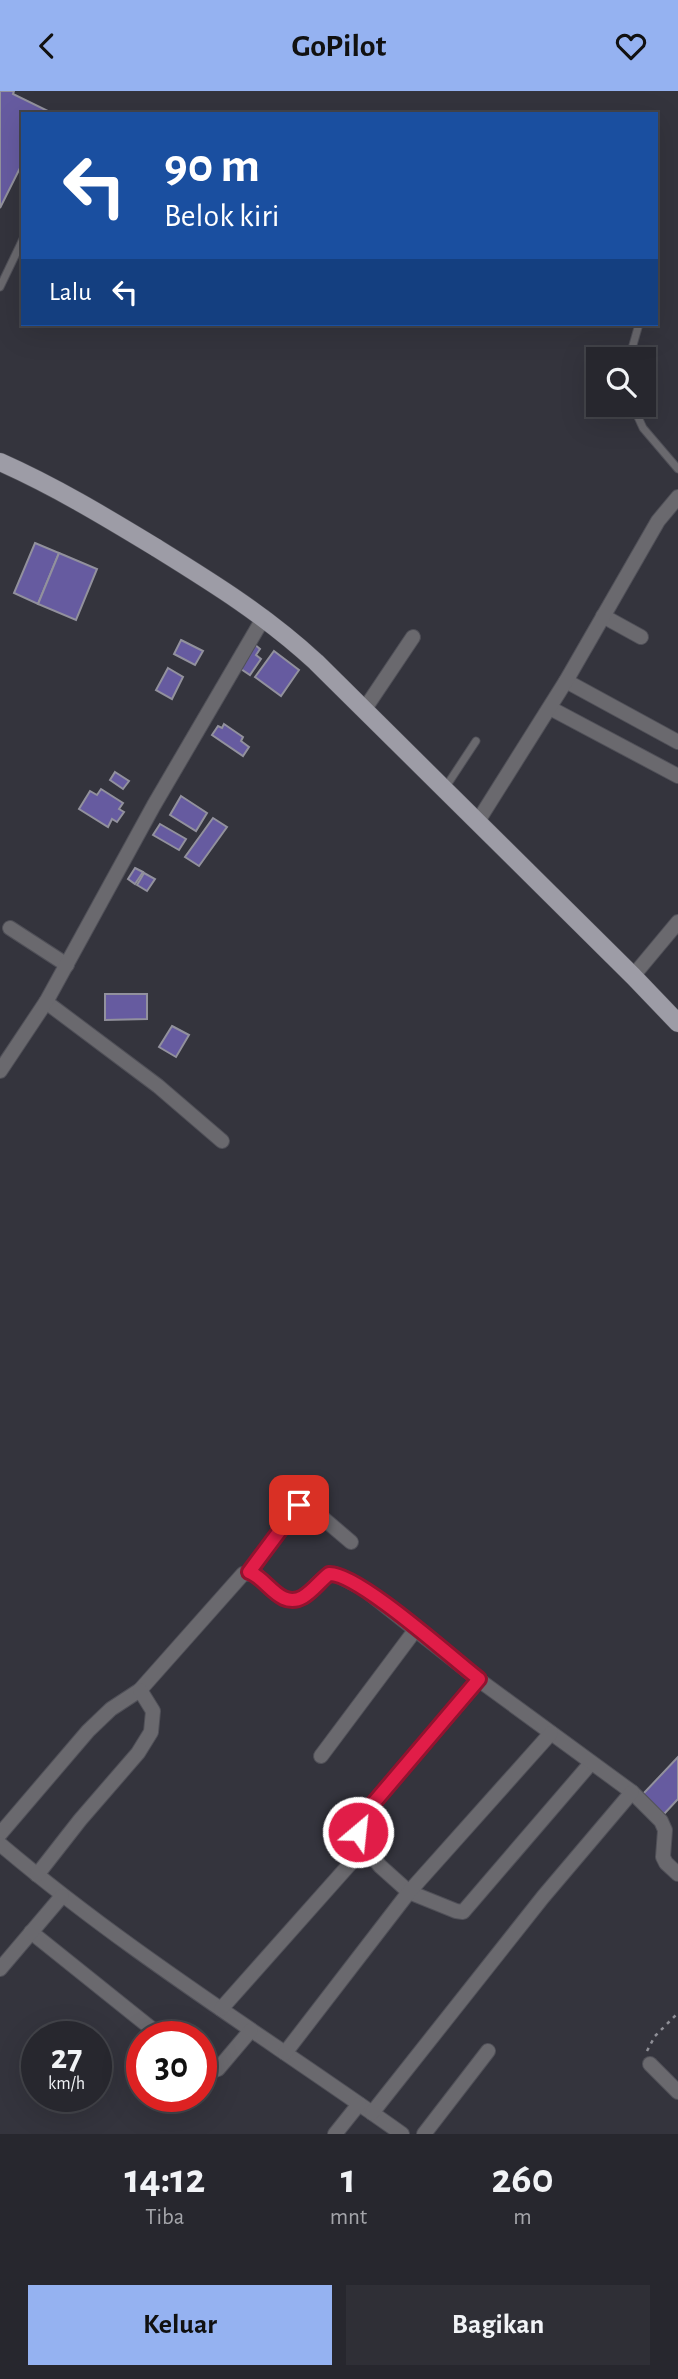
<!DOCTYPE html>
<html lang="id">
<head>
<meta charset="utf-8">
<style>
  :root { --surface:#27272e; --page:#2f2f36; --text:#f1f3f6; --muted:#a4a5aa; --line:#43444a; --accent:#95b2f1 }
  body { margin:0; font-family:"Alegreya Sans",sans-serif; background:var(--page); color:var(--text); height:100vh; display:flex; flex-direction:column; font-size:26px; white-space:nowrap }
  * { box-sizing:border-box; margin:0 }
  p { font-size:23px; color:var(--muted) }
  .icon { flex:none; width:38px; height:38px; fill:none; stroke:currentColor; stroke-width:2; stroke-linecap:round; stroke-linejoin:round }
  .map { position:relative; height:2043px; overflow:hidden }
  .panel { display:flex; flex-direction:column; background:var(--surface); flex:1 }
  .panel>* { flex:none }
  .banner { position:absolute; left:21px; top:21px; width:637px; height:214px; border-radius:0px; box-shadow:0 7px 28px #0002,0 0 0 2px var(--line); background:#1a4fa0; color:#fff; overflow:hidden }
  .controls { position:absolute; left:586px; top:256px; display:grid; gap:14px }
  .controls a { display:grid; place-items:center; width:70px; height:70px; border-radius:0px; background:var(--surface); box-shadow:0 7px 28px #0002,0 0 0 2px var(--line); font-size:35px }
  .speed { position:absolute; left:21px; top:1930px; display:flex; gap:14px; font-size:35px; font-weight:700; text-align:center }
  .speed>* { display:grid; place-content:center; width:91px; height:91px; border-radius:50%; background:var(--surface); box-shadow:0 7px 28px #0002,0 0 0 2px var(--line); line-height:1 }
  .speed small { font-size:18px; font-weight:400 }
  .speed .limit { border:10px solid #d22; background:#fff; color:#111 }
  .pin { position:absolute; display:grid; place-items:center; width:60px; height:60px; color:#fff; margin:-30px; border-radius:14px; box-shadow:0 4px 10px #0006 }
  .me { position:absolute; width:77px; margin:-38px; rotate:28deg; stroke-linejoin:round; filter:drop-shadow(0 0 5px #0008) }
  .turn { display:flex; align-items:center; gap:24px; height:147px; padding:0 28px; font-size:32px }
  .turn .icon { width:91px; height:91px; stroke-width:2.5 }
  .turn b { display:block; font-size:49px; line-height:60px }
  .then { display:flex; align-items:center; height:66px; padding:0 28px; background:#0003; gap:14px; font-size:26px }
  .eta { display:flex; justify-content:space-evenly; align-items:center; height:119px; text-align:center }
  .eta b { font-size:42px; font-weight:700; line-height:49px }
  .primary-button { display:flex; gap:14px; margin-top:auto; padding:14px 28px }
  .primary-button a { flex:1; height:80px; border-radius:0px; background:var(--accent); color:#111; font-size:28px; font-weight:700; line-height:80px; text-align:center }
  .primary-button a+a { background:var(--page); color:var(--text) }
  header { display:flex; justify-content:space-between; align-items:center; height:91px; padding:0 28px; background:var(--accent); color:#111; font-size:32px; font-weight:700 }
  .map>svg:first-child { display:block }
  .building { fill:#665ba0; stroke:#92919d; stroke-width:2 }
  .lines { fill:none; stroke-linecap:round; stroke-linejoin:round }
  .lane-casing { stroke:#505058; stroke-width:9 }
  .street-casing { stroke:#505058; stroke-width:16 }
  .primary-casing { stroke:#505058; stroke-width:19 }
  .path { stroke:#8e8e96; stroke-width:2.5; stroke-dasharray:3.5 5; stroke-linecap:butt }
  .lane { stroke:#6a696e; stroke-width:7 }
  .street { stroke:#6a696e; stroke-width:14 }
  .primary { stroke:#9d9ca6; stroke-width:18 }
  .route-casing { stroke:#92132f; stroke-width:18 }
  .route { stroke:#e11d48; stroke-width:12 }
</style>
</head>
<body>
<header><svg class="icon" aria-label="back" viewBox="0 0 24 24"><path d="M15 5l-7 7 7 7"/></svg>GoPilot<svg class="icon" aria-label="heart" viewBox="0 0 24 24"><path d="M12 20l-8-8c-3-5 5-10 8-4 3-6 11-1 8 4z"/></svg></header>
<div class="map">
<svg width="678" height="2043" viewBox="0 0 678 2043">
  <rect width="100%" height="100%" fill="#34343d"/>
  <g class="building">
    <polygon points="0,0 14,0 13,3 48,20 47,23 23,23 23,71 0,117"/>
    <polygon points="35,452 59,462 38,513 14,502"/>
    <polygon points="59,462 97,478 76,529 38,513"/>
    <polygon points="181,549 203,560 195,574 174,563"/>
    <polygon points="254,553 260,558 256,564 261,568 250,584 238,576"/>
    <polygon points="274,560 299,579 281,605 255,586"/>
    <polygon points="168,577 183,586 172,608 156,599"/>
    <polygon points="224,633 243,646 241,650 249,656 243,665 212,644 218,635 222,637"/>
    <polygon points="115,681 129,690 123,698 110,689"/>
    <polygon points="101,698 123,712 119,718 124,721 117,731 112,728 108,736 79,718 90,700 97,704"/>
    <polygon points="181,705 207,722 196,740 170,724"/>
    <polygon points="213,727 227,736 199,775 185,766"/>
    <polygon points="160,733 186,748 179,759 153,744"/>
    <polygon points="135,777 143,781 135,793 128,788"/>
    <polygon points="144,782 155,788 147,800 137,794"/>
    <polygon points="105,903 147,903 147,928 105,929"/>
    <polygon points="172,935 189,944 176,966 159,956"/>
    <polygon points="678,1666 678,1708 664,1723 643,1703"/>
  </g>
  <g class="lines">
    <g class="lane-casing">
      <g id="lane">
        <polyline points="0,196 23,148"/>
        <polyline points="629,268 639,233"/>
        <polyline points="632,313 643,337 678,378"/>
        <polyline points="445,697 476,650"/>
      </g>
    </g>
    <g class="street-casing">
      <g id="street">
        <polyline points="603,525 641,546"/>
        <polyline points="566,590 678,651"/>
        <polyline points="550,617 678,685"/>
        <polyline points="364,619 413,546"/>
        <polyline points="478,730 566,590 658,430 678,406"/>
        <polyline points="10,837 67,874"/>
        <polyline points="633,885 678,831"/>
        <polyline points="46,911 158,995 222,1050"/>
        <polyline points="0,980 46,911 154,714 264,526"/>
        <polyline points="249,1481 299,1414 304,1411 351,1451"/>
        <polyline points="479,1589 366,1721 359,1731 358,1741 365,1756 380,1775 409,1801 456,1820 463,1821 591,1672"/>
        <polyline points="321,1665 416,1538"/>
        <path d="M0 1743 88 1640 111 1618 140 1599 243 1483 254 1482C264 1489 272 1502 283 1507 307 1518 315 1484 335 1483L364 1498 479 1589 632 1701 661 1730 665 1739 663 1766 666 1772 678 1783"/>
        <path d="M0 1753C126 1860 267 1947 402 2043"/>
        <polyline points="37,1784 80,1729 138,1662 151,1641 153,1620 140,1599"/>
        <polyline points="31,1841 162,1946"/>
        <polyline points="0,1878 62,1805"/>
        <polyline points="221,1918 365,1756"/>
        <polyline points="285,1962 409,1801 551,1642"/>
        <polyline points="650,1973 678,2001"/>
        <polyline points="201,1976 212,1980 218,1978 251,1939"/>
        <polyline points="372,2022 543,1806 632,1701"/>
        <polyline points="335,2043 359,2013"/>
        <polyline points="424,2043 488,1960"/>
      </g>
    </g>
    <g class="primary-casing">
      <path id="primary" d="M0 371C54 395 104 425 155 456 213 492 265 524 316 571L633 885 678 932"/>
    </g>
    <polyline class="path" points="647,1960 655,1945 678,1922"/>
    <use href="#lane" class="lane"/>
    <use href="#street" class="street"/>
    <use href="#primary" class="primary"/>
  </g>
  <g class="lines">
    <g class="route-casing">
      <path id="route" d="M299 1414 249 1481C267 1487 280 1519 303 1506 313 1500 320 1490 329 1483 357 1481 453 1568 479 1588L366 1721 358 1733V1741"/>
    </g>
    <use href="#route" class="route"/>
  </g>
</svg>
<div class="controls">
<a><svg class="icon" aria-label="search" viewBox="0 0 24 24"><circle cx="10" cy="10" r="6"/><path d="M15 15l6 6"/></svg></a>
</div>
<div class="speed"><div>27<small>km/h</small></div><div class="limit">30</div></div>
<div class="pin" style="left:299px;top:1414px;background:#d93025"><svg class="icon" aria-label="arrive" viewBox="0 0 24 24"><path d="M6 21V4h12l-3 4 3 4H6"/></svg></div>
<svg class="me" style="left:358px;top:1741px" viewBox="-20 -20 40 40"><circle r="17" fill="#e11d48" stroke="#fff" stroke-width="3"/><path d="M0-11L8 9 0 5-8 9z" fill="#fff"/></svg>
<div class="banner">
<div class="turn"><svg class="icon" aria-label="left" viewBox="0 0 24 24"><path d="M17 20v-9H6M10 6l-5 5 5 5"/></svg><div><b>90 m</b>Belok kiri</div></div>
<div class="then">Lalu<svg class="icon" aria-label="left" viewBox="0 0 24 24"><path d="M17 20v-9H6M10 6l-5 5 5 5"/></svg></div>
</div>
</div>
<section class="panel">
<div class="eta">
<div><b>14:12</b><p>Tiba</p></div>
<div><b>1</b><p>mnt</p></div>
<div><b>260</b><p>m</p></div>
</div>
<div class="primary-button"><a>Keluar</a><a>Bagikan</a></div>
</section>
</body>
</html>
